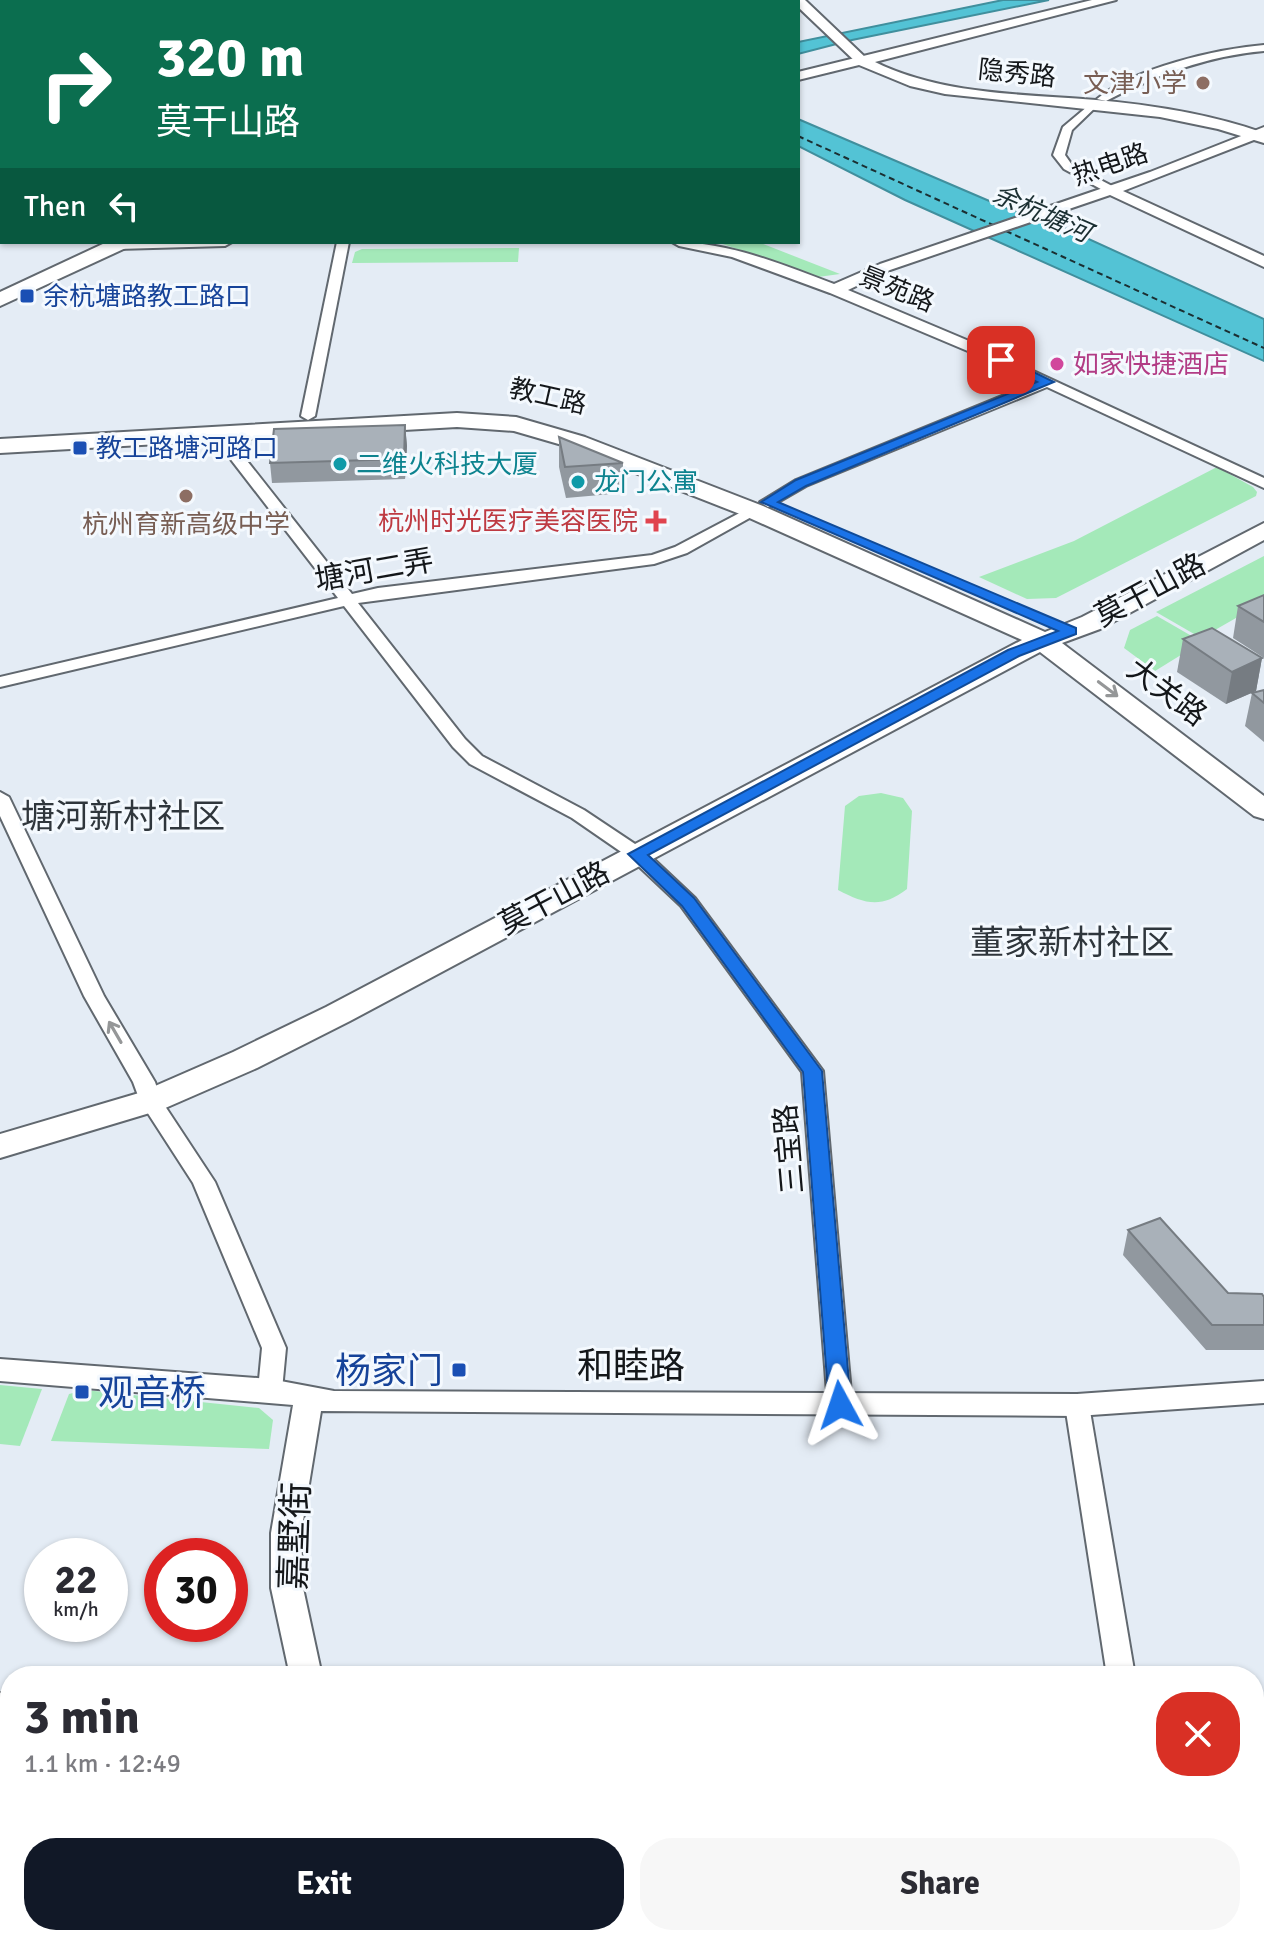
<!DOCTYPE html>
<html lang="en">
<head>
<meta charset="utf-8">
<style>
  :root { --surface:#fff; --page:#f7f7f7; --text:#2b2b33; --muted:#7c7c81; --accent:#111827 }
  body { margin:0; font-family:Signika,"Noto Sans SC",sans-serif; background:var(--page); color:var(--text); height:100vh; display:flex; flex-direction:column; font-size:30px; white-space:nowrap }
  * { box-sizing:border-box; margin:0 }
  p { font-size:26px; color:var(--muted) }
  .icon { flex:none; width:44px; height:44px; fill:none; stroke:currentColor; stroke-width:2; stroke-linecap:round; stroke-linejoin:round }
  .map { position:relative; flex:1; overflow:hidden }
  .side { position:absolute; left:0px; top:1666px; width:1264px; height:280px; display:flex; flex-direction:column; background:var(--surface); border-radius:32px 32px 0 0; box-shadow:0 2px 6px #0004 }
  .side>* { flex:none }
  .hud { position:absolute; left:0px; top:0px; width:800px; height:244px; box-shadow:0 2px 6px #0004; background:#0b6e4f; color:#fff; overflow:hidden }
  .speed { position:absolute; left:24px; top:1538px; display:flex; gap:16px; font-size:40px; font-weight:700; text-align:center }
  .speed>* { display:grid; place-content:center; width:104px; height:104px; border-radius:50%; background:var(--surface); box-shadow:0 2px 6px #0004; line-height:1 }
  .speed small { font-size:20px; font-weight:400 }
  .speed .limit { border:12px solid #d22; background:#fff; color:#111 }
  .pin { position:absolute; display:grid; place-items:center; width:68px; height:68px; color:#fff; margin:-34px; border-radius:16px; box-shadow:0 4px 12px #0006 }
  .me { position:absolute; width:88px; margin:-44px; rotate:355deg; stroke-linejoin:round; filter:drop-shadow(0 0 6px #0008) }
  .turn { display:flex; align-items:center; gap:28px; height:168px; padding:0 24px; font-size:36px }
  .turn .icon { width:104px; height:104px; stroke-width:2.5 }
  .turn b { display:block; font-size:56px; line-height:68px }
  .then { display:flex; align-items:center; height:76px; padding:0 24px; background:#0003; gap:16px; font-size:30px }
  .round { display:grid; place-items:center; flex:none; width:84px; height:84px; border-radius:32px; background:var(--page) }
  .headline { display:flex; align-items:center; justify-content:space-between; height:136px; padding:0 24px }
  h1 { font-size:48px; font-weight:700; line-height:60px }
  .action { display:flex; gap:16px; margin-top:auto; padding:16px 24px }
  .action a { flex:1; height:92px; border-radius:32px; background:var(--accent); color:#fff; font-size:32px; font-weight:700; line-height:92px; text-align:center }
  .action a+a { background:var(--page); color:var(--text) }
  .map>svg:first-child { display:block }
  .green { fill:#a4e9b9 }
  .water { fill:#53c3d5; stroke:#408f9d; stroke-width:2 }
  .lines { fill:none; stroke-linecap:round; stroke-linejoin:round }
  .ferry { stroke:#1b2f32; stroke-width:2; stroke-dasharray:6 4; stroke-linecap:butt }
  .minor-casing { stroke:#61686f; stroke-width:4 }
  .tertiary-casing { stroke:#61686f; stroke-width:4 }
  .secondary-casing { stroke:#61686f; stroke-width:4 }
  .primary-casing { stroke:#61686f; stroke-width:4 }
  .minor { fill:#fff; fill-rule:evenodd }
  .tertiary { fill:#fff; fill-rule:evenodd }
  .secondary { fill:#fff; fill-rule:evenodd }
  .primary { fill:#fff; fill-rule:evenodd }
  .wall { fill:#91989f }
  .shaded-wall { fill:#767c82 }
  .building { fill:#a9b1b9; stroke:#767c82; stroke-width:2 }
  .oneway { stroke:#959798 }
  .route { fill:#1a73e8; stroke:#114b97; stroke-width:2 }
  .education-dot { fill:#8d6e63; stroke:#f4f9fe; stroke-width:3 }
  .transit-dot { fill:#1a4fb4; stroke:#f4f9fe; stroke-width:3 }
  .hotel-dot { fill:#d1479c; stroke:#f4f9fe; stroke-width:3 }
  .culture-dot { fill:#0f9aa8; stroke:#f4f9fe; stroke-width:3 }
  .health-dot { fill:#e0444e; stroke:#f4f9fe; stroke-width:3 }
  .labels { text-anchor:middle; stroke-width:6; stroke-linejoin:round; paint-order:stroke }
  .far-street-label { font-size:26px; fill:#14171a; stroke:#f4f9fe }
  .far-education-label { font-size:26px; fill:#785e54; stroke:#f4f9fe; text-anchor:end }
  .far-water-label { font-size:26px; font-style:italic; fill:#1b2f32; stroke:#f4f9fe }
  .far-transit-label { font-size:26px; fill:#164399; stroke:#f4f9fe; text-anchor:start }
  .far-hotel-label { font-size:26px; fill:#b23c85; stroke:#f4f9fe; text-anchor:start }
  .far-culture-label { font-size:26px; fill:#0d838f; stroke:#f4f9fe; text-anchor:start }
  .far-health-label { font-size:26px; fill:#be3a42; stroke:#f4f9fe; text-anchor:end }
  .street-label { font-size:30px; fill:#14171a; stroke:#f4f9fe }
  .quarter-label { font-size:34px; fill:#2f363c; stroke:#f4f9fe }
  .near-street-label { font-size:36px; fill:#14171a; stroke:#f4f9fe }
  .near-transit-label { font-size:36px; fill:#164399; stroke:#f4f9fe; text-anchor:end }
</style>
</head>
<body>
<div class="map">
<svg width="1264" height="1946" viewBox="0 0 1264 1946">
  <rect width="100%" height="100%" fill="#e4ecf5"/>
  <g class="green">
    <polygon points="717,242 758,242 840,274 818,277"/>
    <polygon points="519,248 518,262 352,263 355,252 362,249"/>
    <polygon points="1217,467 1253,487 1257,492 1256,496 1056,598 1027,599 979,577 1074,541"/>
    <polygon points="1264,556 1264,602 1201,638 1156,612"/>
    <polygon points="1157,616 1202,642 1155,671 1124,648 1130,630"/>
    <path d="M881 793 903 798 912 811 907 889C881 909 865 904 838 890L845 806 859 796Z"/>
    <polygon points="0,1385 42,1389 20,1446 0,1444"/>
    <polygon points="85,1390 259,1408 273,1420 269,1449 51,1441 69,1394"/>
  </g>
  <g class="water">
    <polygon points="1003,0 1049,0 852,40 798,54 798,42"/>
    <polygon points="798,119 1008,209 1047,220 1264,319 1264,361 905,200 798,146"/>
  </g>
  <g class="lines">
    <g class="ferry">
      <polyline points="494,0 499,2"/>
      <polyline points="798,136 993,225"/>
      <polyline points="1006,231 1264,348"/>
    </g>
    <g class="minor-casing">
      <g id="minor">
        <polygon points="110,0 121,0 109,2"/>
        <polygon points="554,0 568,0 569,2 555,2"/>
        <polygon points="605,0 618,0 619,2 606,2"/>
        <polygon points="734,0 745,0 746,2 735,2"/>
        <path d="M1264 45V51C1207 56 1156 75 1106 101L1097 99C1134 68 1216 49 1264 45Z"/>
        <polygon points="1094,101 1099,104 1072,130 1065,155 1072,165 1114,187 1116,190 1110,194 1064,169 1053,155 1063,127"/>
        <polygon points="337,242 349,242 315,416 308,420 301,416"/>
        <polygon points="1001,356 1264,478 1264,488 1047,387 806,486 773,505 768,507 760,502 796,480 1036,382 996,363 994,360"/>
        <polygon points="217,428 222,429 352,594 378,588 652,555 675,547 749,508 759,508 762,511 687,553 654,564 358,603 465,739 482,756 584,810 644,850 695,898 823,1071 852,1405 849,1412 840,1414 831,1412 828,1405 802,1072 681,906 630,858 572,818 470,764 453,747 344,606 0,687 0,677 338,598 212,435 212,429"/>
        <polygon points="0,792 9,797 104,996 155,1082 161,1100 215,1182 286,1348 282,1390 279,1397 270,1399 261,1397 258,1390 262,1348 193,1183 140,1101 133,1082 84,996 0,816"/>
        <polygon points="1077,1396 1086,1398 1089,1405 1135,1676 1107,1676 1065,1405 1068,1398"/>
        <polygon points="0,1693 10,1694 10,1718 0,1717"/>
        <polygon points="34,1936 64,1936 62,1946 32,1946"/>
        <polygon points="1208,1936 1240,1936 1244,1946 1212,1946"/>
      </g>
    </g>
    <g class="tertiary-casing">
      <g id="tertiary">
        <polygon points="792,0 805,0 866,58 866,64 858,64 798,7 798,2"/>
        <path d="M1264 127V136L1123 191 1264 256V267L1110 195 890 270 848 290 1007 357 1009 360 1001 365 830 293 732 257 679 246 672 242C730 242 780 264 834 284L880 264 1150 172Z"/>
        <polygon points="112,242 232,242 225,246 117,249 112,248"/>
        <polygon points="0,1359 270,1379 334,1391 1077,1394 1264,1381 1264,1403 1077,1416 321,1411 301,1533 303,1588 322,1676 290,1676 271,1588 271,1533 293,1405 0,1381"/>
        <polygon points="359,1936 395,1936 397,1946 361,1946"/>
      </g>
    </g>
    <g class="secondary-casing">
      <g id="secondary">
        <path d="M1092 0H1116L875 62C943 95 1022 94 1096 100 1153 105 1210 114 1264 133V143L1218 129 1160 117 945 94 910 86 859 65 798 80V72Z"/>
        <rect x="0" y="90" width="2" height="10"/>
      </g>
    </g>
    <g class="primary-casing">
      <g id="primary">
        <polygon points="388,0 404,0 387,2"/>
        <polygon points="107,242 133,242 130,246 0,306 0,292"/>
        <polygon points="457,413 516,417 585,437 763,506 1045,632 1082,617 1264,523 1264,540 1100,629 1062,643 1264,796 1264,819 1254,816 1040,652 350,1021 257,1068 163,1109 0,1158 0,1134 139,1093 233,1052 326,1007 1022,640 745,516 569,447 514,431 457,427 0,453 0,439"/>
      </g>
    </g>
    <use href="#minor" class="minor"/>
    <use href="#tertiary" class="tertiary"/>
    <use href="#secondary" class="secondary"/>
    <use href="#primary" class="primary"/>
  </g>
  <g class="wall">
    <polygon points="0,0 103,0 101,2 2,2 2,30 0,30"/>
    <polygon points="405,425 407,446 405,479 272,483 270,463"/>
    <polygon points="559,437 623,463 623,493 566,498 559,467"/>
    <polygon points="1264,595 1264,658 1233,638 1238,606"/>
    <polygon points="1183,639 1262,658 1256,691 1226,704 1177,672"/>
    <polygon points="1264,690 1264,742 1245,726 1252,693"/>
    <polygon points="1128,1230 1228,1293 1264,1297 1264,1350 1206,1350 1123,1255"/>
  </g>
  <g class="shaded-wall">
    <polygon points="86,0 103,0 101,2 84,2"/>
    <polygon points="405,425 407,446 405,479 404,459"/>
    <polygon points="1262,658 1256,691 1226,704 1232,672"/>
  </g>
  <g class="building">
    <polygon points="0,0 86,0 84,2 2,2 2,14 0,14"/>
    <polygon points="405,425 404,459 270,463 274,429"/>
    <polygon points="559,437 623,463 565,467"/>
    <polygon points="1264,595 1264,622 1238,606"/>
    <polygon points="1212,628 1262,658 1232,672 1183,639"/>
    <polygon points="1264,690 1264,703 1252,693"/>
    <polygon points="1160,1218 1228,1293 1262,1294 1264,1297 1264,1325 1212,1325 1128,1230"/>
  </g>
  <defs><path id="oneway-shaft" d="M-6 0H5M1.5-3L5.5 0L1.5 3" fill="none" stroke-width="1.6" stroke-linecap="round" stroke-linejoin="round" transform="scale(2)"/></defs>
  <g class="oneway">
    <use href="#oneway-shaft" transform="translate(1108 689) rotate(37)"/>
    <use href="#oneway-shaft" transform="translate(115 1032) rotate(-120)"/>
  </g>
  <polygon class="route" points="997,358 1005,358 1054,382 806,486 778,502 1076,628 1076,634 1019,656 648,855 694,898 822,1071 851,1405 848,1411 840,1413 832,1411 829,1405 803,1072 682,906 628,854 1008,650 1058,631 761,502 796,480 1037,382 997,363"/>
  <g class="education-dot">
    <circle cx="1203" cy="83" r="8"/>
    <circle cx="186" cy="496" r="8"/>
  </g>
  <g class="transit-dot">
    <rect x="19" y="288" width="16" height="16" rx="4"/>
    <rect x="72" y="440" width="16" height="16" rx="4"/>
    <rect x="451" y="1362" width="16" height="16" rx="4"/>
    <rect x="74" y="1384" width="16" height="16" rx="4"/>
  </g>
  <circle class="hotel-dot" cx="1057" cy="364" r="8"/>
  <g class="culture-dot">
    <circle cx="340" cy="464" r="8"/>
    <circle cx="578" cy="482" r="8"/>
  </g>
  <path class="health-dot" d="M652 509h8v8h8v8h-8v8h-8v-8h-8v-8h8z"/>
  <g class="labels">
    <g class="far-street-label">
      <text transform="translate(1017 73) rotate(6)" y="9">隐秀路</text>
      <text transform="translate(1110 164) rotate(-19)" y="9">热电路</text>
      <text transform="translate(897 289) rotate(22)" y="9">景苑路</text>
      <text transform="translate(548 396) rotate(13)" y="9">教工路</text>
    </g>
    <g class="far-education-label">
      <text x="1187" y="92">文津小学</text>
      <text x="186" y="533" text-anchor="middle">杭州育新高级中学</text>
    </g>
    <g class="far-water-label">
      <text transform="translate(1042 213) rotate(24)" y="9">余杭塘河</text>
    </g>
    <g class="far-transit-label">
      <text x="43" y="305">余杭塘路教工路口</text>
      <text x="96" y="457">教工路塘河路口</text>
    </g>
    <g class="far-hotel-label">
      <text x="1073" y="373">如家快捷酒店</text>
    </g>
    <g class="far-culture-label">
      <text x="356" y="473">二维火科技大厦</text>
      <text x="594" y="491">龙门公寓</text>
    </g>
    <g class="far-health-label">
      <text x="638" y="530">杭州时光医疗美容医院</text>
    </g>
    <g class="street-label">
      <text transform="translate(374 570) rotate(-10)" y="10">塘河二弄</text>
      <text transform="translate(1150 590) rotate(-28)" y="10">莫干山路</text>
      <text transform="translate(1167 692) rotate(37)" y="10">大关路</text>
      <text transform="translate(554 898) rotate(-28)" y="10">莫干山路</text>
      <text transform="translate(789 1149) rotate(-95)" y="10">三宝路</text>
    </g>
    <g class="quarter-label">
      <text x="123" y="828">塘河新村社区</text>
      <text x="1072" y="954">董家新村社区</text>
    </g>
    <g class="near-street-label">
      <text x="631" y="1378">和睦路</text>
      <text transform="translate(294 1536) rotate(-88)" y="13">嘉墅街</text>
    </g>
    <g class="near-transit-label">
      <text x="443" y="1383">杨家门</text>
      <text x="98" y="1405" text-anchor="start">观音桥</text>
    </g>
  </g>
</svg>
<div class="speed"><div>22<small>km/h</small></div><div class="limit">30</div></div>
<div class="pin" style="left:1001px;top:360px;background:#d93025"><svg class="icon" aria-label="arrive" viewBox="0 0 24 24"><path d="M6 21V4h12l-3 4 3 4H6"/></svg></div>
<svg class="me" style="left:840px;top:1405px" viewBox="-20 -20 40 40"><path d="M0-17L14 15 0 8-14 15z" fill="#1a73e8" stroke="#fff" stroke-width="4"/></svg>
<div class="hud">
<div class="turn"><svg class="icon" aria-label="right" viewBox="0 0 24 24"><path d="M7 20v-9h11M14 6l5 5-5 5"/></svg><div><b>320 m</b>莫干山路</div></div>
<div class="then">Then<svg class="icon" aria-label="left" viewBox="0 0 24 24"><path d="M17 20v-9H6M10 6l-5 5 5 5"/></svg></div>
</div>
<section class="side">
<div class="headline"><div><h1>3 min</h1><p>1.1 km · 12:49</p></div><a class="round" style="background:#d93025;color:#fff"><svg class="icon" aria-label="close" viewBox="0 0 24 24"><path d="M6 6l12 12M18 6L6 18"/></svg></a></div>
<div class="action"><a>Exit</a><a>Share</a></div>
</section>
</div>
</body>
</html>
